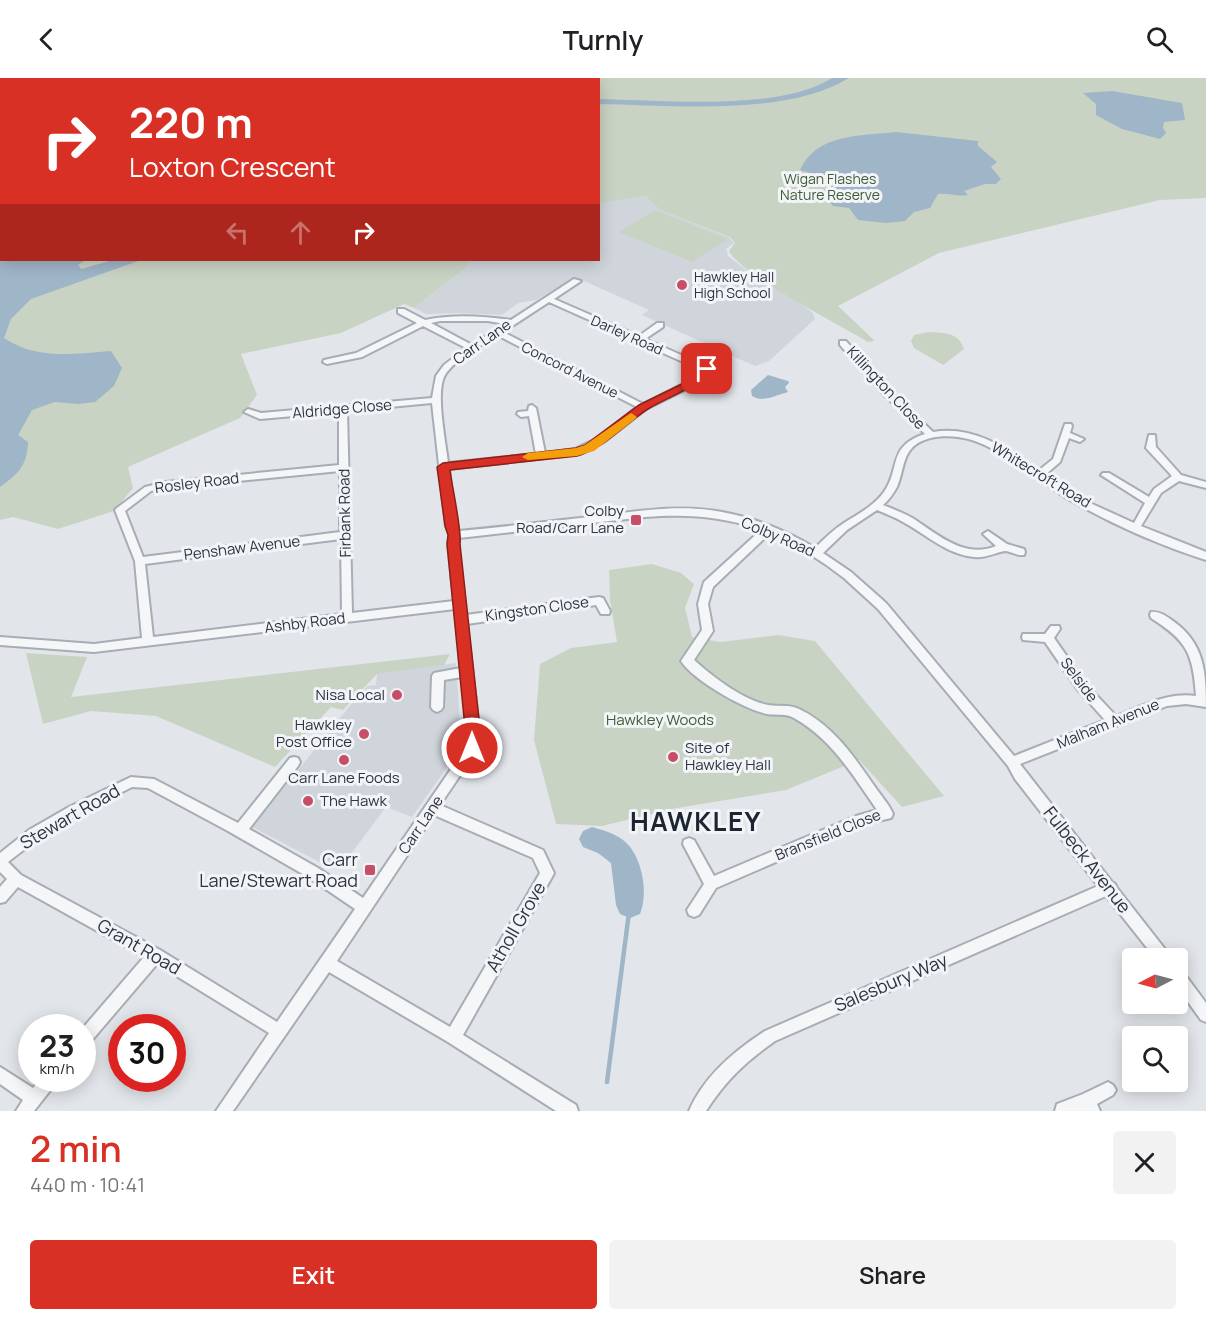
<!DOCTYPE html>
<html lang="en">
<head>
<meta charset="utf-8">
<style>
  :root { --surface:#fff; --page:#f2f2f2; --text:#202124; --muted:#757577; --accent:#d93025 }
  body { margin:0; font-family:Manrope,sans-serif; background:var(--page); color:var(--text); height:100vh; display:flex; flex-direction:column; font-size:22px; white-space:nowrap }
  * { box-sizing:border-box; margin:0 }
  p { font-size:20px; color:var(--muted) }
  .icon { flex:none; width:33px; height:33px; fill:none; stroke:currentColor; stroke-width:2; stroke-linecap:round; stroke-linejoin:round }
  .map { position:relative; height:1033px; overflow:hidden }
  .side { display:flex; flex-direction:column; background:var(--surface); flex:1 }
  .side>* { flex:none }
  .hud { position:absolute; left:0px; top:0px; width:600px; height:183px; box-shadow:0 3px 15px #0003; background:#d93025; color:#fff; overflow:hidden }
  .needle { width:39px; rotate:264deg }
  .tools { position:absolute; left:1122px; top:870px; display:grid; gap:12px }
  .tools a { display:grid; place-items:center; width:66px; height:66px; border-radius:6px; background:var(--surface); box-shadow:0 3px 15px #0003; font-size:30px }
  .speed { position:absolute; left:18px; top:936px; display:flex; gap:12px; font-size:30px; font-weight:700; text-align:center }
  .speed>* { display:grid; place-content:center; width:78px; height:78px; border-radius:50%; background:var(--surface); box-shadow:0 3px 15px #0003; line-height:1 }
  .speed small { font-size:15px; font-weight:400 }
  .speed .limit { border:9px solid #d22; background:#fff; color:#111 }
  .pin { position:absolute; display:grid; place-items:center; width:51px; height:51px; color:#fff; margin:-26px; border-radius:12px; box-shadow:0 3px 9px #0006 }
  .me { position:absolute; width:66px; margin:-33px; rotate:0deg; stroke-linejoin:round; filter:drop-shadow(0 0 4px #0008) }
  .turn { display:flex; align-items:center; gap:21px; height:126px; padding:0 30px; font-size:27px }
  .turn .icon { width:78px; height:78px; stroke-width:2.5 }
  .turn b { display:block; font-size:42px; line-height:51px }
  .lanes { display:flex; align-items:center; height:57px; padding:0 30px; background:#0003; justify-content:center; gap:30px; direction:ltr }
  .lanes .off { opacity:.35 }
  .round { display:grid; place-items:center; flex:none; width:63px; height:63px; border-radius:6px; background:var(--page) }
  .overview { display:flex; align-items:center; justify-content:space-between; height:102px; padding:0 30px }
  h1 { font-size:36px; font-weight:600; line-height:45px; color:var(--accent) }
  .button { display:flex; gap:12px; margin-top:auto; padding:12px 30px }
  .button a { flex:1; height:69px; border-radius:6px; background:var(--accent); color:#fff; font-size:24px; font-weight:600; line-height:69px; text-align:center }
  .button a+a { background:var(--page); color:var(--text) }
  header { display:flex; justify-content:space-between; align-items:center; height:78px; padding:0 30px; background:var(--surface); font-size:27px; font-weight:600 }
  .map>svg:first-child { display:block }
  .built { fill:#d0d5dc }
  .green { fill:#c9d3c4 }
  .water { fill:#9fb5c8 }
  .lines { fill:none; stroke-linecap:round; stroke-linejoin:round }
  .stream { stroke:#9fb5c8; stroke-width:4.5 }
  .river { fill:#9fb5c8; fill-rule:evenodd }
  .street-casing { stroke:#a7adb4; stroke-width:4 }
  .street { fill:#f5f6f8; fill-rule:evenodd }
  .route { fill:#d93025; stroke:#8d1f18; stroke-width:1.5 }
  .slow { fill:#f59e0b }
  .poi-dot { fill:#c84e67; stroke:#f2f4f7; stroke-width:2 }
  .labels { text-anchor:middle; stroke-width:6; stroke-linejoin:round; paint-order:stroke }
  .far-park-label { font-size:14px; fill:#415c39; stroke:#f2f4f7 }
  .far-poi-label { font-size:14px; fill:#2b3441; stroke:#f2f4f7; text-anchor:start }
  .far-street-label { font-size:14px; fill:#2b3441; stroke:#f2f4f7 }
  .street-label { font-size:15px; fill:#2b3441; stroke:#f2f4f7 }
  .poi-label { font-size:15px; fill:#2b3441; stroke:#f2f4f7; text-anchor:end }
  .park-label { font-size:15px; fill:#415c39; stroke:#f2f4f7 }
  .near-street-label { font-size:18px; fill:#2b3441; stroke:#f2f4f7 }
  .near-poi-label { font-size:18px; fill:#2b3441; stroke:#f2f4f7; text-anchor:end }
  .near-district-label { font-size:26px; font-weight:bold; letter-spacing:1.5px; fill:#1d2532; stroke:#f2f4f7 }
</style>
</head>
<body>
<header><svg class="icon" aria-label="back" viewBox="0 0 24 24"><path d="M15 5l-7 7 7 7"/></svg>Turnly<svg class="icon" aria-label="search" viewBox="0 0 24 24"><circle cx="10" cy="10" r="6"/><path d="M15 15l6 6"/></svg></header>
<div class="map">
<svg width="1206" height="1033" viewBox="0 0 1206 1033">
  <rect width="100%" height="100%" fill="#e2e6ea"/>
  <g class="built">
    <polygon points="645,118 660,132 729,159 734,165 726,171 728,178 749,194 785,214 812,234 815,241 769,283 755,288 642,237 649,232 575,199 536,222 518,225 502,237 458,235 426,236 414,230 463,192 471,182 598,182 599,126"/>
    <polygon points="456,585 461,664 457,675 412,739 386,729 342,788 331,790 252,749 361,614 368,608 376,607 377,596"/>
  </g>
  <g class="green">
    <path d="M0 0H1206V120L1160 122 939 175 838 228 875 263 868 264C841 248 739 195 729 173L735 165 730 159 660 132 645 118 599 126 598 2H2V182H471L463 192 414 230 404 226 341 255 241 276 257 317 240 340 128 389 133 410 114 433 58 451 13 439 0 442Z"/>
    <polygon points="655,132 728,161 692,184 619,154"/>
    <path d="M928 254C944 255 959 254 964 271L943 287 914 270 911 263 914 257Z"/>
    <polygon points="652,486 681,495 694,506 685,530 692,559 720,564 778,557 815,563 944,718 902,729 859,682 786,712 677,730 602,748 556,746 534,662 540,586 571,570 617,564 610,522 609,492"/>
    <polygon points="26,575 87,579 71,619 450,576 444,587 377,596 343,632 331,629 275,689 156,638 91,633 43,646"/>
  </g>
  <g class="water">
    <path d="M832 0H849C786 39 670 27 599 26V21C661 22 779 34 832 0Z"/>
    <polygon points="1112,13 1182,25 1185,42 1164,44 1163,50 1166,55 1160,61 1122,51 1096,37 1096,26 1083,15"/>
    <path d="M896 54 978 63V68L997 84 991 89 1001 101 996 106H985L964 113 968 117C957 119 949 115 938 116L930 130 914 134 905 143 886 145 858 142 849 130 833 128 822 115 829 106 820 98 800 92C817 55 861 58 896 54Z"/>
    <path d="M0 102 2 182H86L78 187 81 191 113 182H141L31 221 11 241 4 260C36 282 74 276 111 273L122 290 114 308 95 324 78 326 55 324 32 332 18 357 28 364C27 388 19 395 0 409Z"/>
    <path d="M768 297 788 303 789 305 785 309 788 314C776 317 763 325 752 318L751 312Z"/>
  </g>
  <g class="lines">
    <polyline class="stream" points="607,1004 630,827"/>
    <path class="river" d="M592 749C602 752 614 755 623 762 642 776 649 815 640 836L630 840 620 836 616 827 611 785 598 775 583 769 579 761 583 753Z"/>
    <g class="street-casing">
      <g id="street">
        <path d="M574 201 581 203 554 221 639 258 657 245H663V249L645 261 706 288 722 276 726 278 693 308 646 331 604 364 580 376 449 391 456 448 458 453C505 449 552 443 599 438 639 433 681 426 722 434 755 440 787 453 815 470 824 461 833 452 844 445 858 436 874 428 884 414 901 390 887 368 925 356L883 316 840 267V263H846L889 312 933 354C973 347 1007 370 1038 393L1053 381 1065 346H1071L1072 348 1070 355 1084 361 1080 364 1069 360 1060 384 1045 397 1090 425 1134 445 1145 425 1101 397 1103 395H1109L1149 419 1154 411 1172 398 1146 370 1149 357H1155L1156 369 1181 397 1206 404V410L1179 403 1161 415 1141 448 1206 474V482C1159 467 1107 444 1065 419 1034 400 1006 373 972 362 955 357 934 356 918 365 902 375 904 393 897 409 893 416 889 422 883 427 893 431 904 435 914 441 938 457 965 481 996 468L983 456 988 453 1007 466 1024 471 1025 474 1024 477C1017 478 1012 474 1006 473 998 473 986 481 974 479 946 476 927 457 903 444 895 439 886 436 877 432L847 452 823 475 851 494 886 525 1014 678 1105 642 1078 612 1045 564 1023 562 1022 559 1023 556H1045L1051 548H1059L1060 551 1054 560 1086 606 1116 638C1142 628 1167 614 1196 618 1193 575 1187 563 1151 540L1150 537 1151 534C1159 533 1166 538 1173 543 1204 565 1206 593 1206 629L1186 626 1167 628 1020 686 1112 804 1115 806 1117 810 1168 875 1170 880H1155L1106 818 775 963C746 983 725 1003 706 1033H689C704 998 734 973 765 953L1098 808 1015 701 1008 688 878 531 844 500 825 486 805 473 770 455 713 509 708 526 713 553 694 582C713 599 743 622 768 627 779 629 789 626 799 631 833 647 855 680 875 709 881 718 889 726 893 736L891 740 861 747 716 810 699 837 694 839 689 837 687 832 704 806 683 766 684 762 689 760 694 762 714 798 856 738 877 732C854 699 832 661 794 640 786 635 776 638 767 636 744 631 694 603 681 583L702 552 698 526 704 504 761 452C722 438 686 436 645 439L459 460 458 466 466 537 599 519 603 520 610 533 609 536H601L596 527 467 546 480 660 476 674 440 727 543 772 554 795 552 799 463 957 576 1027 578 1033H556L448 964 329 894 233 1033H216L269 955 157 886 87 968 82 970V951L144 879 18 809 5 824 0 825V809L7 801 0 794V775L29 752 69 729 131 699 154 701 238 745 290 680 294 679 298 680 300 684 298 688 249 751 318 790 363 820 466 669 468 660 462 599 444 602 443 629 441 632 437 634 433 632 431 629 432 598 434 595 461 590 455 531 94 574 0 567V559L94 566 142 560 135 483 115 432 117 430 145 409 166 404 339 387V334L260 341 244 334 248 331 261 335 432 320 436 298 444 287 466 270 423 248 362 279 327 286 323 284 324 282 356 275 417 245 398 235V231H404L425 242C452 236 483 238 511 242ZM549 224 701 292 687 304 643 326 503 254ZM440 243H488L505 246 472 267 431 245ZM497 257 637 329 598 360 575 371 545 375 536 330 532 327 529 328 528 333 518 334 517 336 521 339 529 338 536 376 448 385C446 365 435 314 445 297 455 281 481 268 497 257ZM432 325 446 448 450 457 448 466 454 523 352 535 347 333ZM340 393V454L143 479 125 433 151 413 166 410ZM341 461 342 536 153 559 145 486ZM132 709 148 710 228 753 308 799 355 831 277 944 160 872 21 797 8 784 39 760 77 737ZM434 737 533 780 540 795 450 949 337 883Z"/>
        <polygon points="1178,892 1183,894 1206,925 1206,944 1201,942 1178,910"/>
        <polygon points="0,989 33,1010 41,1000 58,1000 56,1005 34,1033 16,1033 23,1022 0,1006"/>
        <polygon points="1108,1004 1113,1007 1116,1012 1113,1017 1097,1026 1100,1033 1055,1033 1057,1026 1083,1016"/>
      </g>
    </g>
    <use href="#street" class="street"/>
  </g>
  <path class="route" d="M707 288 712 291C695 311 670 318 648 331 624 346 605 370 577 378L450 392C452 409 462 452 460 466L481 660 477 675 472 677 466 675 464 670 466 660 447 466 448 457 445 448 437 389 443 385 576 370 585 367 639 327 686 304Z"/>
  <polygon class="slow" points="631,335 637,339 635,341 594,373 577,378 528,382 522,379 528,375 576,370 585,367"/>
  <g class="poi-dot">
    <circle cx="682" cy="207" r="6"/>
    <rect x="630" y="436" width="12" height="12" rx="3"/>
    <circle cx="397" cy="617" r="6"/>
    <circle cx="364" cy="656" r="6"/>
    <circle cx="673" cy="679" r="6"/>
    <circle cx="344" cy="682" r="6"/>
    <circle cx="308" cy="723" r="6"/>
    <rect x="364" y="786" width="12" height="12" rx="3"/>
  </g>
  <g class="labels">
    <g class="far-park-label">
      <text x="830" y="106">Wigan Flashes<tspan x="830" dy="16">Nature Reserve</tspan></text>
    </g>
    <g class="far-poi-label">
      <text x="694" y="204">Hawkley Hall<tspan x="694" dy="16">High School</tspan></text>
    </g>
    <g class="far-street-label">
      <text transform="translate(627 257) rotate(24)" y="5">Darley Road</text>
      <text transform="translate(570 292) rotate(27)" y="5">Concord Avenue</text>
    </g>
    <g class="street-label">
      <text transform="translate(482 264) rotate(-35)" y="5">Carr Lane</text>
      <text transform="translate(886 310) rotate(47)" y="5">Killington Close</text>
      <text transform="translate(342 331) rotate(-5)" y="5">Aldridge Close</text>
      <text transform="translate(1041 397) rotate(31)" y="5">Whitecroft Road</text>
      <text transform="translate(197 405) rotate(-7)" y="5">Rosley Road</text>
      <text transform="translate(345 435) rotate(-91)" y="5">Firbank Road</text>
      <text transform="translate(778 459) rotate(23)" y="5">Colby Road</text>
      <text transform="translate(242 470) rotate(-7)" y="5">Penshaw Avenue</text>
      <text transform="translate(537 531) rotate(-8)" y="5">Kingston Close</text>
      <text transform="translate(305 545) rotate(-7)" y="5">Ashby Road</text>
      <text transform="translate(1079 602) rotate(53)" y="5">Selside</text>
      <text transform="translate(1108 646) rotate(-22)" y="5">Malham Avenue</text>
      <text transform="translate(421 747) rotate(-56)" y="5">Carr Lane</text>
      <text transform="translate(828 757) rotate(-22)" y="5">Bransfield Close</text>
    </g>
    <g class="poi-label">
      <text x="624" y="438">Colby<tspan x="624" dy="17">Road/Carr Lane</tspan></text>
      <text x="385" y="622">Nisa Local</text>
      <text x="352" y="652">Hawkley<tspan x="352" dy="17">Post Office</tspan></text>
      <text x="685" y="675" text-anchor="start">Site of<tspan x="685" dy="17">Hawkley Hall</tspan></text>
      <text x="344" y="705" text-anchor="middle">Carr Lane Foods</text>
      <text x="320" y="728" text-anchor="start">The Hawk</text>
    </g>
    <g class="park-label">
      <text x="660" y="647">Hawkley Woods</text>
    </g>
    <g class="near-street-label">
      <text transform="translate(70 739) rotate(-30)" y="6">Stewart Road</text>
      <text transform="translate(1087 782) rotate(52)" y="6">Fulbeck Avenue</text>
      <text transform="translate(516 849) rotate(-60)" y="6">Atholl Grove</text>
      <text transform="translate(139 869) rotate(30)" y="6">Grant Road</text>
      <text transform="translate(891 905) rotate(-23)" y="6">Salesbury Way</text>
    </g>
    <g class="near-poi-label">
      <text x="358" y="788">Carr<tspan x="358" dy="21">Lane/Stewart Road</tspan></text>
    </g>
    <g class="near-district-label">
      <text x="696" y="753">HAWKLEY</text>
    </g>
  </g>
</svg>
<div class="tools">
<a><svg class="needle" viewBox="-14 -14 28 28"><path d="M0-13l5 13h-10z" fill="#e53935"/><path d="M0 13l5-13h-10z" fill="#757577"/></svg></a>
<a><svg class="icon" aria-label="search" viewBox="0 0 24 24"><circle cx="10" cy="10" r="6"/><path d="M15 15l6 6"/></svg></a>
</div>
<div class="speed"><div>23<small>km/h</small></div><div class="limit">30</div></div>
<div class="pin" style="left:707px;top:291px;background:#d93025"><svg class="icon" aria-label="arrive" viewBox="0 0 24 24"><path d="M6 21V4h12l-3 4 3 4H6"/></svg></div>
<svg class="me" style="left:472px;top:670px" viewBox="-20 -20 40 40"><circle r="17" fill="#d93025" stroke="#fff" stroke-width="3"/><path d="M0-11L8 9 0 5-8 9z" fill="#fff"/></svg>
<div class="hud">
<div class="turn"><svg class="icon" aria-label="right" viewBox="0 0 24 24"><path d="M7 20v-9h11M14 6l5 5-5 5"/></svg><div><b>220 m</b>Loxton Crescent</div></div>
<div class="lanes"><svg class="icon off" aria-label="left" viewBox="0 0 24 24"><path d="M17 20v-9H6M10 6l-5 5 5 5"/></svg><svg class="icon off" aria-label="ahead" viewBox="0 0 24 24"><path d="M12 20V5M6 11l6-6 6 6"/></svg><svg class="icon" aria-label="right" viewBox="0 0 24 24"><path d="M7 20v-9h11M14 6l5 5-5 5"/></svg></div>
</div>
</div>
<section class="side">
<div class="overview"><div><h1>2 min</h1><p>440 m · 10:41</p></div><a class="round"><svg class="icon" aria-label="close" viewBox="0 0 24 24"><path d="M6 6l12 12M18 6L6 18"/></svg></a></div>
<div class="button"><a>Exit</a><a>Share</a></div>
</section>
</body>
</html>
